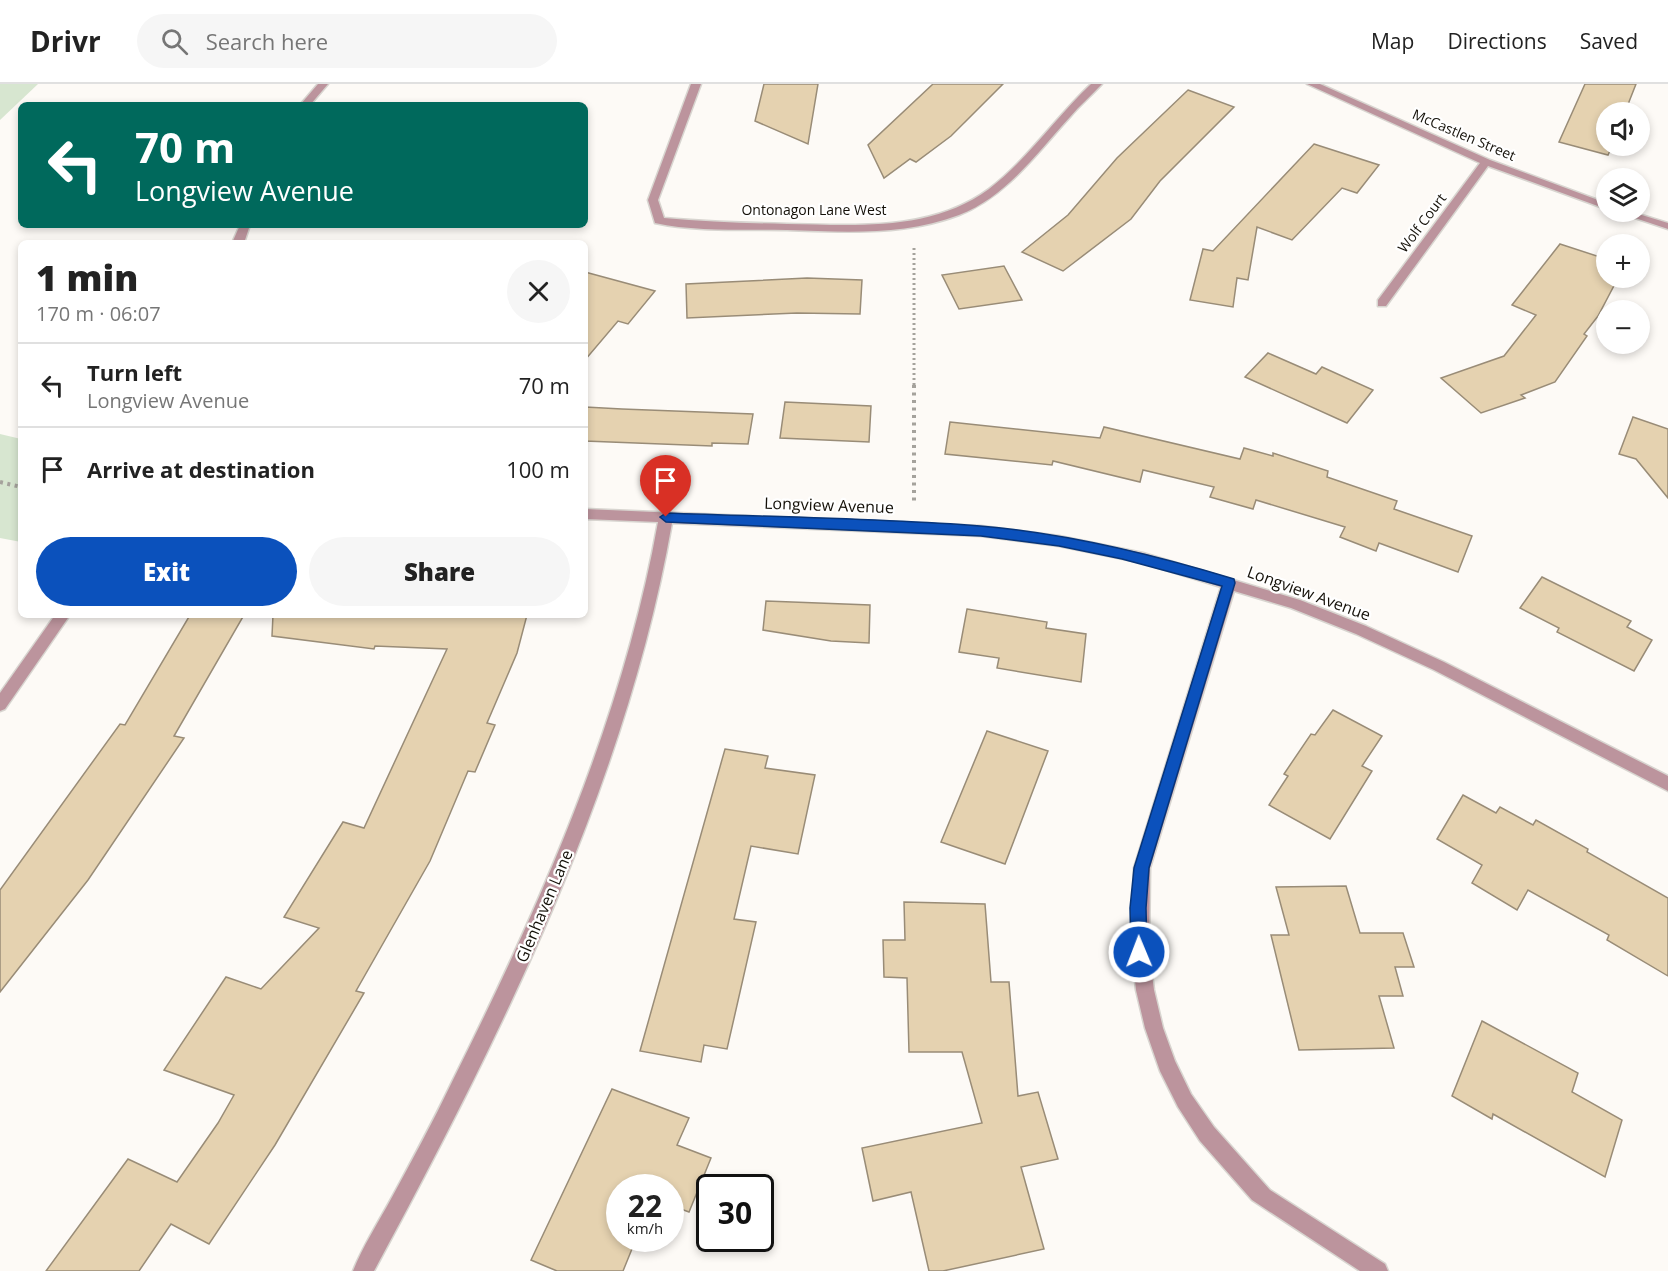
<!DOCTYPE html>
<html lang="en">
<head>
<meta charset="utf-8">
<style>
  :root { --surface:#fff; --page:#f6f6f6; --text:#222; --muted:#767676; --line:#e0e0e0; --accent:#0b51bc }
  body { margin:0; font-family:"Open Sans",sans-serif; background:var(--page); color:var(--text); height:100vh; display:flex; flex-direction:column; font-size:22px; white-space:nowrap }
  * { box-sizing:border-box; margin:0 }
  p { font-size:20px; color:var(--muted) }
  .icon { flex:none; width:33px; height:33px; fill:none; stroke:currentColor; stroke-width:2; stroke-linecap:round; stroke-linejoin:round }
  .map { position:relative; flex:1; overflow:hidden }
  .drawer { position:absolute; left:18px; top:156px; width:570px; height:378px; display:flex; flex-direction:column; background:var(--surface); border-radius:9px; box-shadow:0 3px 9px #0003 }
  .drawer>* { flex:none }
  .top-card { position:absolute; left:18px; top:18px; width:570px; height:126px; border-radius:9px; box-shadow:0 3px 9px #0003; background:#00695c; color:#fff; overflow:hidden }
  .fabs { position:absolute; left:1596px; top:18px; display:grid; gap:12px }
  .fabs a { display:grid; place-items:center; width:54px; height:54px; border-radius:50%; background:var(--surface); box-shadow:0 3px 9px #0003; font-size:30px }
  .speed { position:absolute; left:606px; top:1090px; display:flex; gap:12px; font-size:30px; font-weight:700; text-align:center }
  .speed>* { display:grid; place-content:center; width:78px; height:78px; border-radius:50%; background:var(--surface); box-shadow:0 3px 9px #0003; line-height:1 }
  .speed small { font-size:15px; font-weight:400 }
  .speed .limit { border:3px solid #111; border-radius:9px; background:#fff; color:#111 }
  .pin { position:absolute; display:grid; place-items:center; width:51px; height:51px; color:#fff; margin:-62px -26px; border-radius:50% 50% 50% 0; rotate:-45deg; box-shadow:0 0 6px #0007 }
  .pin .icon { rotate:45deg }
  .me { position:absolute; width:66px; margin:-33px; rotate:359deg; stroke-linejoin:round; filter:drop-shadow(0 0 4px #0008) }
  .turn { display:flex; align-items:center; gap:21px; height:126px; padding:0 18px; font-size:27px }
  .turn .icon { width:78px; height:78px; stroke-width:2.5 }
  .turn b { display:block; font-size:42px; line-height:51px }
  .round { display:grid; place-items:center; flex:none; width:63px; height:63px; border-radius:32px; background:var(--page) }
  .headline { display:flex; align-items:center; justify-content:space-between; height:102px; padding:0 18px }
  h1 { font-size:36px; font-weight:800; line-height:45px }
  .action { display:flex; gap:12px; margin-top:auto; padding:12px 18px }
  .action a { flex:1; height:69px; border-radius:36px; background:var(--accent); color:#fff; font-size:24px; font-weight:800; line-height:69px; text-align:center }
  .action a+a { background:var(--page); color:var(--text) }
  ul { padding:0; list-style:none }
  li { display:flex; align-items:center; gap:18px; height:84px; padding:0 18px; border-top:2px solid var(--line) }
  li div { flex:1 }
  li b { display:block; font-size:22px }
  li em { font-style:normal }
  header { display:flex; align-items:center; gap:36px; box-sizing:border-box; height:84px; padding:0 30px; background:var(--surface); border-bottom:2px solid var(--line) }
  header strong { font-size:28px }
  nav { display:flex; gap:33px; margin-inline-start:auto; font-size:21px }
  .search { width:420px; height:54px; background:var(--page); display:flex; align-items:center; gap:15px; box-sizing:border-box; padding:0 21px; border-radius:33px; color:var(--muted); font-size:22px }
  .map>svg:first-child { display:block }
  .green { fill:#d7e6d0 }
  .building { fill:#e5d2b0; stroke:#998c77; stroke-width:1.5 }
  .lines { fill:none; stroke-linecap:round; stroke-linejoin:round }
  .minor-casing { stroke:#d8d5d0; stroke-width:3 }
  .path-far1 { stroke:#a5a29c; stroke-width:3; stroke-dasharray:2 3; stroke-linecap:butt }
  .path { stroke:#a5a29c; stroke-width:4; stroke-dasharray:3 4.5; stroke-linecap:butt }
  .minor { fill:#bc949d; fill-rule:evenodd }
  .route { fill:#0b51bc; stroke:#07357a; stroke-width:1.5 }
  .labels { text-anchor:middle; stroke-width:4.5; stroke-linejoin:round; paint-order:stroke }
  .far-street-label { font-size:14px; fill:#141008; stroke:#fff }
  .street-label { font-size:16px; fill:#141008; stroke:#fff }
</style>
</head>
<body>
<header>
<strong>Drivr</strong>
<div class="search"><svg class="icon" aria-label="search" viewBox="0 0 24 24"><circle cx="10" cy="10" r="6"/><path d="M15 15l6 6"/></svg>Search here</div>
<nav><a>Map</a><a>Directions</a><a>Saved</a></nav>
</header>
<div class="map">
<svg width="1668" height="1187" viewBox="0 0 1668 1187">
  <rect width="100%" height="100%" fill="#fdfaf6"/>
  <g class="green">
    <polygon points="0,0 38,0 0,36"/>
    <polygon points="0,350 21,355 21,458 0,454"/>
  </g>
  <g class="building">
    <polygon points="764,0 818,0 808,60 755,37"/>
    <polygon points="933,0 1003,0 951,52 916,78 910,75 884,94 868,61"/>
    <polygon points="1585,0 1636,0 1625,28 1606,28 1606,62 1612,62 1608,71 1559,58"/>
    <polygon points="1188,6 1234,23 1160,97 1131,135 1063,187 1022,168 1068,131 1117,74"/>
    <polygon points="1314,60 1379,81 1357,109 1342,104 1292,156 1257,143 1248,196 1237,194 1233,223 1190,216 1203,165 1213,167"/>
    <polygon points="1560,160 1606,175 1606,194 1618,194 1598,232 1584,250 1587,252 1555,298 1521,311 1525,314 1481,329 1441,294 1504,272 1536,231 1512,221"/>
    <polygon points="1004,182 1022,216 959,225 942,191"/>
    <polygon points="585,188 655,207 628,240 618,237 585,276"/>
    <polygon points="807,194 862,196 860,230 797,229 687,234 686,200"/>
    <polygon points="1268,269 1316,290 1322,283 1373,306 1347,339 1245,293"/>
    <polygon points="785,318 871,322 869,358 780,354"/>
    <polygon points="585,323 622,325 753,330 748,360 712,359 712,362 585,357"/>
    <polygon points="1633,333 1668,345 1668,414 1636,375 1619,370"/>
    <polygon points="950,338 1100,354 1104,343 1240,375 1244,364 1273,372 1273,369 1328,387 1327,393 1397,417 1394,425 1472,452 1458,488 1379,459 1376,467 1340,453 1345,443 1256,416 1253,425 1210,413 1214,403 1143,386 1140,398 1053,377 1052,381 945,370"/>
    <polygon points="1542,493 1631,537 1627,543 1652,556 1634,587 1557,548 1559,544 1520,524"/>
    <polygon points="766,517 870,521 869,559 831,557 763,546"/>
    <polygon points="967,525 1047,538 1046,544 1086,550 1081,598 997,584 999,574 959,568"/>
    <polygon points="190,531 244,531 174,652 184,654 88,796 0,908 0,806 120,640 125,641"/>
    <polygon points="273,531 527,531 517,569 487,639 495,641 475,688 468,687 430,777 356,907 364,909 275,1061 209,1160 171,1140 139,1187 46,1187 128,1075 177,1098 218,1039 234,1011 164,986 226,893 261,905 319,844 284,833 343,738 364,744 447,565 375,562 374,565 272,552"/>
    <polygon points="1333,626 1382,652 1362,682 1372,687 1330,755 1269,721 1288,692 1284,690 1311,650 1315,651"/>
    <polygon points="987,647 1048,667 1005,780 941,758"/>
    <polygon points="725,665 768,672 765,684 815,691 798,770 751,762 734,835 756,838 727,965 704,961 701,978 640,967"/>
    <polygon points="1463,711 1496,729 1500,723 1533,741 1536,736 1588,765 1587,768 1668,814 1668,892 1607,856 1609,851 1528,806 1517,826 1472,799 1482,781 1437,755"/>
    <polygon points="1346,802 1360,849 1403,849 1414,883 1395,883 1403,912 1379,912 1394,964 1299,966 1271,851 1289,851 1276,803"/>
    <polygon points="904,818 985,820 991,898 1009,898 1018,1012 1038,1008 1058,1075 1021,1083 1044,1165 943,1187 929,1187 911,1108 873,1117 862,1064 982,1039 962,968 909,968 907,894 884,893 883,856 905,856"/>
    <polygon points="1482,937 1578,989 1572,1008 1622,1036 1605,1093 1493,1030 1492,1035 1452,1012"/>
    <polygon points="612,1005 689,1034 677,1061 711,1074 689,1128 670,1121 670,1104 620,1104 620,1155 636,1155 623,1187 557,1187 531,1176"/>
  </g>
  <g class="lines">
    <g class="minor-casing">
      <g id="minor">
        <polygon points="318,0 328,0 310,21 300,21"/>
        <path d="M691 0H701L658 116 664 134C705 138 746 139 787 140 855 141 931 148 989 105 1028 75 1056 33 1091 0H1102C1092 11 1080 21 1070 33 1037 69 1006 113 959 131 904 152 844 148 787 146 746 145 695 148 655 139L648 116Z"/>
        <polygon points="1307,0 1320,0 1490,76 1606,119 1606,125 1488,82 1386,222 1378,222 1378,216 1480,79"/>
        <polygon points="1617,128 1632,128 1668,139 1668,145"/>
        <polygon points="240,141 250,141 244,159 232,159"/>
        <path d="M585 425 981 442 1059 452 1143 469 1300 516 1366 542 1444 578 1668 692V707L1434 586 1356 550 1291 524 1234 507 1150 784 1149 867 1154 906 1163 944 1175 977 1191 1010 1214 1043 1270 1106 1385 1180 1388 1187H1360L1252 1116 1200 1057 1178 1023 1160 987 1145 944 1136 906 1132 867 1134 784 1221 503 1143 479 1059 462 981 452 672 439C626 702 500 953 374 1187H353C363 1162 378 1139 391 1115 412 1076 433 1038 452 998 541 820 623 635 658 438L585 435Z"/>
        <polygon points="55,531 70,531 5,625 0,627 0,609"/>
      </g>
    </g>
    <polyline class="path-far1" points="914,164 914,303"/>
    <g class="path">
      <polyline points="914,301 914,418"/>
      <polyline points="0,398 21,403"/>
    </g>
    <use href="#minor" class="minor"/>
  </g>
  <path class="route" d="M666 429C771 433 876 434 980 442 1066 449 1152 470 1234 495L1235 499 1149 784 1146 824 1147 868 1145 874 1139 876 1133 874 1131 868 1130 824 1134 784 1222 502 1122 475 1059 462 981 452 666 438 660 433Z"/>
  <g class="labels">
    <g class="far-street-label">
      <text transform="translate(1464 51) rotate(23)" y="5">McCastlen Street</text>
      <text x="814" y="131">Ontonagon Lane West</text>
      <text transform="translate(1422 139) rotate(-53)" y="5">Wolf Court</text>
    </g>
    <g class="street-label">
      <text transform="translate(829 421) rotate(2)" y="6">Longview Avenue</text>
      <text transform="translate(1309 509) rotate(20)" y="6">Longview Avenue</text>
      <text transform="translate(544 822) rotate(-67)" y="6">Glenhaven Lane</text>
    </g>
  </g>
</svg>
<div class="fabs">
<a><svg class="icon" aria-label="sound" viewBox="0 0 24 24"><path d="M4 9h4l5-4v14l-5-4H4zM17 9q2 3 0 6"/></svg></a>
<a><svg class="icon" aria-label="layers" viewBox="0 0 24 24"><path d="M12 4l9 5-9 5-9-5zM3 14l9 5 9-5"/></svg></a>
<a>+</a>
<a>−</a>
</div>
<div class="speed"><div>22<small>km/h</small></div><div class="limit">30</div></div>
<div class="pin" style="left:666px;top:433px;background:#d93025"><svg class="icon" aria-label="arrive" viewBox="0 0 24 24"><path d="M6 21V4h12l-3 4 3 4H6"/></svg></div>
<svg class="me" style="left:1139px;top:868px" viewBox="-20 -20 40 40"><circle r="17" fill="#0b51bc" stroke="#fff" stroke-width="3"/><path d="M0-11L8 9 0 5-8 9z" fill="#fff"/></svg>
<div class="top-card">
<div class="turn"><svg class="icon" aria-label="left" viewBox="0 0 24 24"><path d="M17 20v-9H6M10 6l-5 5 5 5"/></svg><div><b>70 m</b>Longview Avenue</div></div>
</div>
<section class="drawer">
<div class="headline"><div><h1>1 min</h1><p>170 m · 06:07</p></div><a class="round"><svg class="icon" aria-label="close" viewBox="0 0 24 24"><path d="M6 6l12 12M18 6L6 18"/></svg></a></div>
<ul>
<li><svg class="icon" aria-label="left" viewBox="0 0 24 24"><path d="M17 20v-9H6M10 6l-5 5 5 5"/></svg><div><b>Turn left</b><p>Longview Avenue</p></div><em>70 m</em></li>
<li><svg class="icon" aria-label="arrive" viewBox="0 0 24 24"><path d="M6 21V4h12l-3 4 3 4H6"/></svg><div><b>Arrive at destination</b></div><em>100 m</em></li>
</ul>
<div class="action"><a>Exit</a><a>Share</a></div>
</section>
</div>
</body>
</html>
